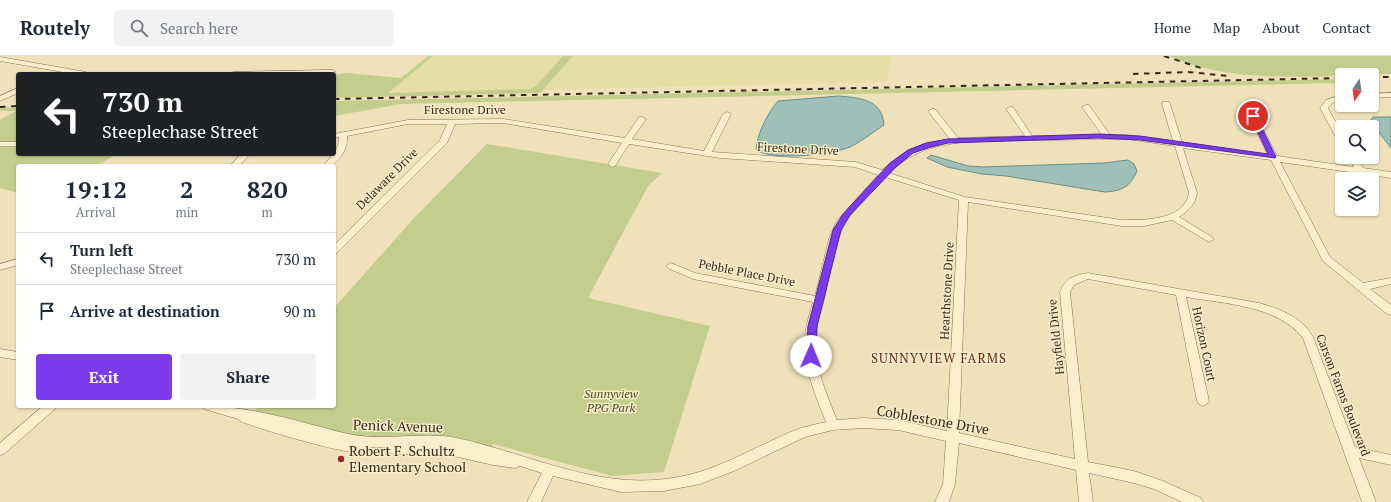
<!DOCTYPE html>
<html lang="en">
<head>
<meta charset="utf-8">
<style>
  :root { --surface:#fff; --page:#f2f2f3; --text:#1f2937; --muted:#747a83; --line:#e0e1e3; --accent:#7c3aed }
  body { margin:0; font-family:"PT Serif",serif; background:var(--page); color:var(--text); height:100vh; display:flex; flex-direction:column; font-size:15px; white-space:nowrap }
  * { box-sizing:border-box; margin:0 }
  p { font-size:13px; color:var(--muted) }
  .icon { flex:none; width:22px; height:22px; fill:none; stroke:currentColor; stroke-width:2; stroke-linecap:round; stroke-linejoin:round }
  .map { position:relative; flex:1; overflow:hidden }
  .sheet { position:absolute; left:16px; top:108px; width:320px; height:244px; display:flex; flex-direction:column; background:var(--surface); border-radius:4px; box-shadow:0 1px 3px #0004 }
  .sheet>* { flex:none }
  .guide { position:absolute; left:16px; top:16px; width:320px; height:84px; border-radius:4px; box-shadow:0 1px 3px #0004; background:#202124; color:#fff; overflow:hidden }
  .needle { width:26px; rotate:193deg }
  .buttons { position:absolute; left:1335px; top:12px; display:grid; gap:8px }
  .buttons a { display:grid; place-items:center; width:44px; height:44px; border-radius:4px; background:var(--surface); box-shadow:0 1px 3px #0004; font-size:20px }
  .pin { position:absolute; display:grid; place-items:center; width:34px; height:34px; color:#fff; margin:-17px; border:2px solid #fff; border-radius:50%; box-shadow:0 1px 4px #0007 }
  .me { position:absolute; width:44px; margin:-22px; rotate:1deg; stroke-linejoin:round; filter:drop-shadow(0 0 3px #0008) }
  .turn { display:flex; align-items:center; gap:14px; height:84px; padding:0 20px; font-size:18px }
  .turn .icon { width:52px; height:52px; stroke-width:2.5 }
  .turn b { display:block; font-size:28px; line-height:34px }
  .eta { display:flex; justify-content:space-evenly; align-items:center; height:68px; text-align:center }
  .eta b { font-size:24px; font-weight:800; line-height:28px }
  .button { display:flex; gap:8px; margin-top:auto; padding:8px 20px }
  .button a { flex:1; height:46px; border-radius:4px; background:var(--accent); color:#fff; font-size:16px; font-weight:800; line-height:46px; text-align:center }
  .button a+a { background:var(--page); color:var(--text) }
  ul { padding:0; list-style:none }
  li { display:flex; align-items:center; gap:12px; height:52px; padding:0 20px; border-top:1px solid var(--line) }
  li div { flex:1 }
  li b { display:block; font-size:15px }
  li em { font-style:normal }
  header { display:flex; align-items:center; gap:24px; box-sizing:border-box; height:56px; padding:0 20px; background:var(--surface); border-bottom:1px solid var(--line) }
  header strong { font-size:19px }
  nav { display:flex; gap:22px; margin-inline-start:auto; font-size:14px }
  .search { width:280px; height:36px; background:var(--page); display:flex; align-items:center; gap:10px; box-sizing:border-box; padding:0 14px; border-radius:4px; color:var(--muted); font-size:15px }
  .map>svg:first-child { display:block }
  .farmland { fill:#e5dea7 }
  .green { fill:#c3cd8e }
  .water { fill:#9fc0b8; stroke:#668d85 }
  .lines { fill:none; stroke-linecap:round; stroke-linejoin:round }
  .minor-casing { stroke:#877154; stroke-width:1 }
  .minor { fill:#faefcd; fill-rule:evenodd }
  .rail { stroke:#35281a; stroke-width:2; stroke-dasharray:5.5 5.5; stroke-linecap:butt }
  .route { fill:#7c3aed; stroke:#51269a }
  .poi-dot { fill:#982621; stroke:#f7ecca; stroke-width:1.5 }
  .labels { text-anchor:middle; stroke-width:3; stroke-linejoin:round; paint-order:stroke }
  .street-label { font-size:12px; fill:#35281a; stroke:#f7ecca }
  .park-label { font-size:12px; font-style:italic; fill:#43521f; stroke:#f7ecca }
  .neighbourhood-label { font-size:13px; letter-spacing:1px; fill:#632b17; stroke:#f7ecca }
  .near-street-label { font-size:14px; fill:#35281a; stroke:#f7ecca }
  .near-poi-label { font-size:14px; fill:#35281a; stroke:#f7ecca; text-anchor:start }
</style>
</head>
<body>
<header>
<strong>Routely</strong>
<div class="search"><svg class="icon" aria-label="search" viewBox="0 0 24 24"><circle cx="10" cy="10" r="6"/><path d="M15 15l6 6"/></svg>Search here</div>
<nav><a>Home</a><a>Map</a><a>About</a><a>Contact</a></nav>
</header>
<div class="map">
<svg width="1391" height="446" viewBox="0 0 1391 446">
  <rect width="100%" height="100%" fill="#efe2ba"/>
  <g class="farmland">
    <polygon points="433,0 563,0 536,30 530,33 388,37"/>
    <polygon points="573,0 892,0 887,26 543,34"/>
  </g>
  <g class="green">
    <polygon points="428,0 433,0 388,37 530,33 536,30 563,0 573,0 540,37 334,42 334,19 346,17 401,22"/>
    <path d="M1170 0H1391V18C1324 19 1232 30 1170 0Z"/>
    <polygon points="1342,23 1342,27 401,48 334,60 334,45"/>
    <polygon points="0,52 18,52 18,86 0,86 0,64 16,55 0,55"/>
    <polygon points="487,88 662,117 648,130 588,242 710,270 664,416 612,420 493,388 491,392 359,382 254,356 259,350 334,350 334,252 414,162"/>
    <polygon points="0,91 18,91 18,98 116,98 97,110 18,110 18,137 0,132"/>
  </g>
  <g class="water">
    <path d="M839 40C860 42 882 43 884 69 875 75 859 87 850 91 830 99 773 105 756 94 757 77 768 57 778 45Z"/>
    <polygon points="1373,61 1391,61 1391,92 1370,65"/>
    <path d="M931 99 968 110 983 111 1104 107 1128 104 1134 108 1137 115C1130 131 1122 135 1105 136L1006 120 982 118 947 111 927 102Z"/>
  </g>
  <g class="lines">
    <g class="minor-casing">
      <g id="minor">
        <polygon points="0,1 86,16 90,18 74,18 0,5"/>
        <polygon points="332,14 336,16 334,17 229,18 233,16"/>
        <polygon points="18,32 18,37 0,45 0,40"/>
        <polygon points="1391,37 1391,41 1372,42 1372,38"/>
        <polygon points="1342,39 1342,43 1332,47 1328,52 1342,78 1342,87 1338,85 1320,52 1326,44"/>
        <path d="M1163 46H1169L1170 48 1182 86 1268 99 1243 49 1247 47 1251 49 1277 100 1354 111 1348 101H1356L1363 112 1391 116V122L1280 106 1330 201 1363 227 1391 222V228L1370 233 1391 249V259L1387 258 1323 205 1271 104 1183 92 1197 137C1196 148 1188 155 1179 161L1212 181 1214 183 1209 186 1172 164 1144 170H1122L968 146 959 377 1075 403 1060 236C1065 222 1075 219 1088 217L1259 247C1280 253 1302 261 1313 281L1355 391 1391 399V409L1359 402 1376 446H1362L1303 282C1277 249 1225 248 1186 241L1209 345 1207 348 1203 350 1199 348 1197 345 1176 239 1088 223 1074 229 1070 236 1088 406 1134 415 1163 425 1201 442 1203 446H1182L1154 433 1134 427 1089 417 1093 446H1079L1076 414 959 387 955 428 949 446H935L943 428 946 385 898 374 863 372 833 374 805 381 734 415 700 428 664 435 621 436 553 420 541 446H527L542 417 520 410 515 412 493 409 449 399 394 398 390 397 388 393 389 391H371L370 397C356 402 258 373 240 365L238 363 204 353 202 350C240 350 276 359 313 369 327 372 340 377 354 379 388 385 423 375 457 382 526 397 594 432 665 423 714 418 753 391 798 373 807 370 817 368 826 366 816 341 805 316 805 289 804 275 809 260 813 246L693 223 668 212 666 210 671 207 695 217 815 240 829 183 836 166 878 119 855 111 720 102 629 88 615 110 612 111 608 108 622 87 503 67 455 68 447 87 337 197 334 198V189L440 84 447 68H408L347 80C348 93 341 102 332 110H323C331 100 339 95 339 81L334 82V78L408 64 503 63 625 82 639 61H642L646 63 632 83 704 95 723 58 727 56 731 58 712 96 856 106 882 114C902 96 923 87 950 83L928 55 932 53H935L958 82 1025 80 1006 53 1010 51H1013L1032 80 1102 79 1082 51 1086 49H1089L1110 79H1127L1173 85 1162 48ZM1127 83 1175 90 1189 137C1184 165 1144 164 1122 164L965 141 889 117C916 92 938 89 973 85ZM885 121 959 144 947 375 898 364 863 362 837 364C827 339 816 315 815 288 815 273 820 258 824 244 830 217 833 183 850 160Z"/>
        <rect x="0" y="86" width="18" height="4"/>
        <polygon points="241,98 250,98 239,110 230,110"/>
        <polygon points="18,203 18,209 0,214 0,208"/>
        <polygon points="0,293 18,296 18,304 0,301"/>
        <polygon points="43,350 57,350 55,353 4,398 0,399 0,387"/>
      </g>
    </g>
    <use href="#minor" class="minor"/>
    <g class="rail">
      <polyline points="1164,0 1204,13"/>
      <polyline points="1133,18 1188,16 1229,20"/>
      <polyline points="1372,21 1391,21"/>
      <polyline points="334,43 1342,22"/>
      <polyline points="0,51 18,50"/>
    </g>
  </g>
  <polygon class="route" points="1253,58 1256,60 1276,101 1275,102 1140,84 1099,82 948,87 931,91 913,97 896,111 850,159 841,174 817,270 816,300 811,304 806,300 808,270 833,174 843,158 890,107 908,94 926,87 948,83 1099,78 1140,80 1268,98 1250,60"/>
  <circle class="poi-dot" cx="341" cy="403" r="4"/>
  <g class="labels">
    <g class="street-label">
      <text x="465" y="58">Firestone Drive</text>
      <text transform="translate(798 93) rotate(3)" y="4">Firestone Drive</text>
      <text transform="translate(387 123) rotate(-45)" y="4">Delaware Drive</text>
      <text transform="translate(747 217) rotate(11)" y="4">Pebble Place Drive</text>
      <text transform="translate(947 235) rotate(-87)" y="4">Hearthstone Drive</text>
      <text transform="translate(1056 281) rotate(-96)" y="4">Hayfield Drive</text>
      <text transform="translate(1204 288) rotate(78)" y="4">Horizon Court</text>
      <text transform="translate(1343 339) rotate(69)" y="4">Carson Farms Boulevard</text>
    </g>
    <g class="park-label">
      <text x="611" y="342">Sunnyview<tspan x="611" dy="14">PPG Park</tspan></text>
    </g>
    <g class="neighbourhood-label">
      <text x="939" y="307">SUNNYVIEW FARMS</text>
    </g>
    <g class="near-street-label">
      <text transform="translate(933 364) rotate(10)" y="5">Cobblestone Drive</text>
      <text transform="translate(398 370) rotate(2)" y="5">Penick Avenue</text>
    </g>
    <g class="near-poi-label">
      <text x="349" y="400">Robert F. Schultz<tspan x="349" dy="16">Elementary School</tspan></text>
    </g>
  </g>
</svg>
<div class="buttons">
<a><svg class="needle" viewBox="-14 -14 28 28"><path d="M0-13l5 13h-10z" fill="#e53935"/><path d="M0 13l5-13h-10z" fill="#747a83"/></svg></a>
<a><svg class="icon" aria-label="search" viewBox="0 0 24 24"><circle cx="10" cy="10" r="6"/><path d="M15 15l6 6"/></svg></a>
<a><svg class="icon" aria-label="layers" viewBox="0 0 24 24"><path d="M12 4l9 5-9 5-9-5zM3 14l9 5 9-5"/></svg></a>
</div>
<div class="pin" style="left:1253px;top:60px;background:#d93025"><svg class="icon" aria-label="arrive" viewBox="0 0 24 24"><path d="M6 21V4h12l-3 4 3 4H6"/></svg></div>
<svg class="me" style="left:811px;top:300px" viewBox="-20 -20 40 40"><circle r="19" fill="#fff"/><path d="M0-13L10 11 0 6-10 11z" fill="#7c3aed"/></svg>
<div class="guide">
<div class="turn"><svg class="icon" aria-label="left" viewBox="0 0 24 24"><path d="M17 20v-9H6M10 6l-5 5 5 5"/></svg><div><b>730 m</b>Steeplechase Street</div></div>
</div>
<section class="sheet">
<div class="eta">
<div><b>19:12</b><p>Arrival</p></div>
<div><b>2</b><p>min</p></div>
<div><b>820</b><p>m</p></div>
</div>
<ul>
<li><svg class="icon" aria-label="left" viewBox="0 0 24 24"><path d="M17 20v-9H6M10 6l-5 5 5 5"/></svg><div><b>Turn left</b><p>Steeplechase Street</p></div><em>730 m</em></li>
<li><svg class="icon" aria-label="arrive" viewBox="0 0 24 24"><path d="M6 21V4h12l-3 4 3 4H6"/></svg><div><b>Arrive at destination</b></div><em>90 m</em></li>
</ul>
<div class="button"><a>Exit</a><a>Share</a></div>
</section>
</div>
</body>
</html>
